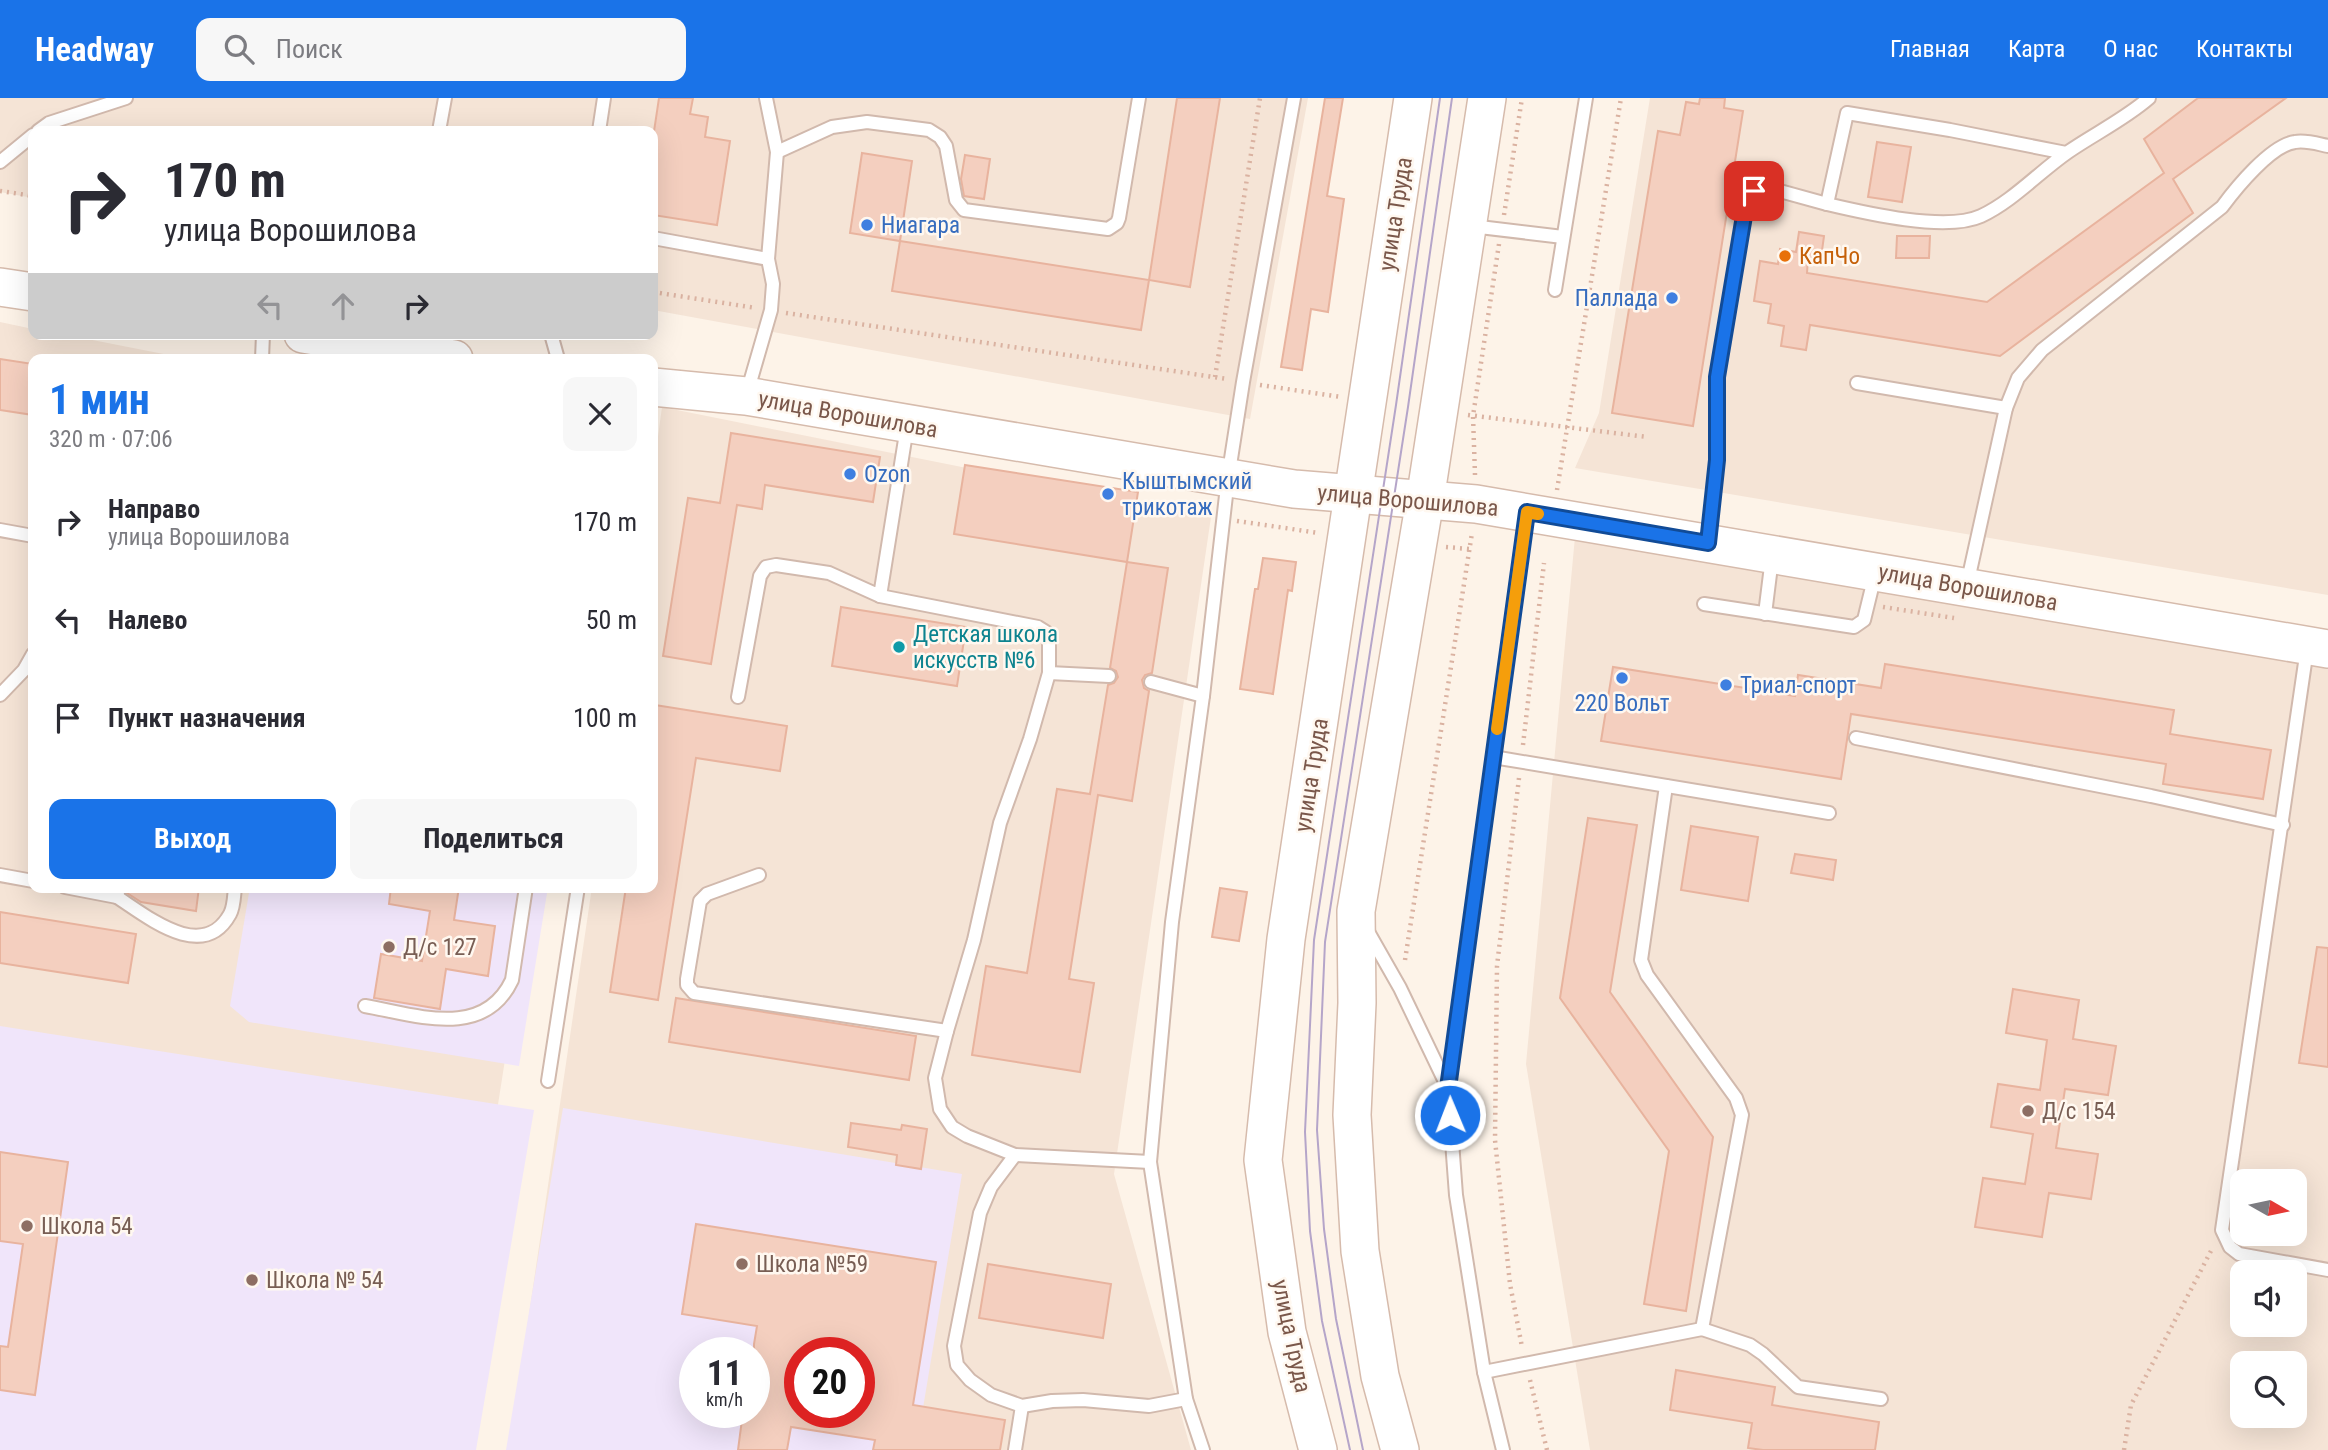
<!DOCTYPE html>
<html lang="ru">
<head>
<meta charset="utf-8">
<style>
  :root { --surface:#fff; --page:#f7f7f7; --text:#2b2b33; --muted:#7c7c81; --accent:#1a73e8 }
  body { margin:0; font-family:"Roboto Condensed",sans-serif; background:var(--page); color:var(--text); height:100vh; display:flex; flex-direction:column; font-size:26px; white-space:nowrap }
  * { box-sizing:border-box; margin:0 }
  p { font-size:23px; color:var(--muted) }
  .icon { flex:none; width:38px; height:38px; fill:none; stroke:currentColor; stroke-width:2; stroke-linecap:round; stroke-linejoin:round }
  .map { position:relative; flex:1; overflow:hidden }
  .sheet { position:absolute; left:28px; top:256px; width:630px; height:539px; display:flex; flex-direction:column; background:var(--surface); border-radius:14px; box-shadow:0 7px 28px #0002 }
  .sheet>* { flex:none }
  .hud { position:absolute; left:28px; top:28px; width:630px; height:214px; border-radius:14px; box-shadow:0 7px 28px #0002; background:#fff; color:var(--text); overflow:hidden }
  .needle { width:46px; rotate:99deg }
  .fabs { position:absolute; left:2230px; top:1071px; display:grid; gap:14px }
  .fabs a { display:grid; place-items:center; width:77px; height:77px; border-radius:14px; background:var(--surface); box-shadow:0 7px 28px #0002; font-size:35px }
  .speed { position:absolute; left:679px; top:1239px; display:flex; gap:14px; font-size:35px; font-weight:700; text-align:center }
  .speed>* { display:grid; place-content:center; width:91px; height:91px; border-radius:50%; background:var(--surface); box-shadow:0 7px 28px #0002; line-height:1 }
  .speed small { font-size:18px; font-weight:400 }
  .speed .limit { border:10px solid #d22; background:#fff; color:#111 }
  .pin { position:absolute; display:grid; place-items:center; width:60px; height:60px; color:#fff; margin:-30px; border-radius:14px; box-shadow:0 4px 10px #0006 }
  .me { position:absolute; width:77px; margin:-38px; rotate:359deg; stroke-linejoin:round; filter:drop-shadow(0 0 5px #0008) }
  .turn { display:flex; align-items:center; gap:24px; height:147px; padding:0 21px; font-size:32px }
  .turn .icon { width:91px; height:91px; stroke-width:2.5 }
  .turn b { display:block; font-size:49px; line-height:60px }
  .lanes { display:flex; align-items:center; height:66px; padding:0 21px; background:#0003; justify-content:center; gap:35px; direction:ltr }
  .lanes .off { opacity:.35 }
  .round { display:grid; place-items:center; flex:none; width:74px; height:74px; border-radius:14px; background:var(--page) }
  .headline { display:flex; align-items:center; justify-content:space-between; height:119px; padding:0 21px }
  h1 { font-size:42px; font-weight:700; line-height:52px; color:var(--accent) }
  .button { display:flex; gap:14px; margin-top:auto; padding:14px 21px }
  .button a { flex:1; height:80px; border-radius:14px; background:var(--accent); color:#fff; font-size:28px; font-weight:700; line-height:80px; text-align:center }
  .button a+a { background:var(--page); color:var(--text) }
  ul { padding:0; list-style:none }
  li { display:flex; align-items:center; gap:21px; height:98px; padding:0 21px }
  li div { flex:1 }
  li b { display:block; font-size:26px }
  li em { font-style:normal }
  header { display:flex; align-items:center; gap:42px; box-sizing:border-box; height:98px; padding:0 35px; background:var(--accent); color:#fff }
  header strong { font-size:33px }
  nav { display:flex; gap:38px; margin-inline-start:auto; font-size:24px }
  .search { width:490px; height:63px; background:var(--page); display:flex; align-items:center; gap:18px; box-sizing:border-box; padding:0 24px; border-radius:14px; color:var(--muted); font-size:26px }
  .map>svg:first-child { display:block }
  .residential { fill:#f5e4d6; fill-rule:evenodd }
  .education { fill:#f0e5fa; fill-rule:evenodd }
  .building { fill:#f4cfbf; stroke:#e8b39e; stroke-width:2; fill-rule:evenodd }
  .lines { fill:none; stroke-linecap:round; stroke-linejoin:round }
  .lane-casing { stroke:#d1b9ad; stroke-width:16 }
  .secondary-casing { stroke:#d6bbac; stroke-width:40 }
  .path { stroke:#dab2a1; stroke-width:4.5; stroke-dasharray:2 5; stroke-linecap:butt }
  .lane { stroke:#fff; stroke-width:12 }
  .secondary { stroke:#fff; stroke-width:37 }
  .tram { stroke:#b5a5c9; stroke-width:2 }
  .route-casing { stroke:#114b97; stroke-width:18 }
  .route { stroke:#1a73e8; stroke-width:12 }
  .slow { stroke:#f59e0b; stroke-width:12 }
  .shop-dot { fill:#3f7fe0; stroke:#fff8f0; stroke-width:2.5 }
  .food-dot { fill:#e8710a; stroke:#fff8f0; stroke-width:2.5 }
  .culture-dot { fill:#0f9aa8; stroke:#fff8f0; stroke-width:2.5 }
  .education-dot { fill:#8d6e63; stroke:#fff8f0; stroke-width:2.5 }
  .labels { text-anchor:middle; stroke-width:5; stroke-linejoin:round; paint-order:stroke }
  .street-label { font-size:23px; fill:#7a574a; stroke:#fff8f0 }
  .shop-label { font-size:23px; fill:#366cbe; stroke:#fff8f0; text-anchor:start }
  .food-label { font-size:23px; fill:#c56008; stroke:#fff8f0; text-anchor:start }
  .culture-label { font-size:23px; fill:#0d838f; stroke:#fff8f0; text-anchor:start }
  .education-label { font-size:23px; fill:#785e54; stroke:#fff8f0; text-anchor:start }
</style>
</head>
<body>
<header>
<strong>Headway</strong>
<div class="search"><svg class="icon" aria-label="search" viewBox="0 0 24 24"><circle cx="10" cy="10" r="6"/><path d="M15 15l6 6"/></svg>Поиск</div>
<nav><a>Главная</a><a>Карта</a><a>О нас</a><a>Контакты</a></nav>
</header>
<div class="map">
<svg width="2328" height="1352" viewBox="0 0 2328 1352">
  <rect width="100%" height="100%" fill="#fdf3e8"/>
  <g class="residential">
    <polygon points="0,0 1308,0 1250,321 653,212 653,33 33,33 33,100 0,94"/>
    <polygon points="1650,0 2328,0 2328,497 1575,370 1599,315"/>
    <polygon points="0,224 33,231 33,236 62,236 189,261 33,261 33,789 532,789 444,1352 0,1352"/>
    <path d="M662 309 1211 419 1114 1076 1191 1352H509L592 789H653V375ZM695 1255H754V1314H695ZM800 1255H859V1314H800Z"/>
    <path d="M1576 428 2328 552V1352H1590L1526 966ZM2242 1083H2294V1136H2242ZM2242 1174H2294V1227H2242ZM2242 1265H2294V1318H2242Z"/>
  </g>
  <g class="education">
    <polygon points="250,789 548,789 519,968 249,924 230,908"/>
    <polygon points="0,928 534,1012 476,1352 0,1352"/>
    <path d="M563 1010 962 1076 916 1352H506ZM695 1255H754V1314H695ZM800 1255H859V1314H800Z"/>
  </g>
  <g class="building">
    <polygon points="659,0 693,0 690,16 708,19 705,39 730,43 717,127 653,117 653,40"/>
    <polygon points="1177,0 1220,0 1190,189 1149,182"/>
    <polygon points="1325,0 1343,0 1327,98 1344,101 1328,214 1311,211 1302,272 1281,269"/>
    <polygon points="1700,0 1725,0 1724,10 1743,13 1693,328 1612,315 1658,33 1680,37 1686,4 1699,6"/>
    <polygon points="2198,0 2286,0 2173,81 2193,115 2000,258 1810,227 1806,252 1781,248 1784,228 1768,225 1771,206 1754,203 1760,163 1778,166 1780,151 1796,154 1799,134 1824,138 1821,160 1808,160 1807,175 1987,204 2164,75 2144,41"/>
    <polygon points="1877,44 1911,49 1902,104 1868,99"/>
    <polygon points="862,55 912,63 900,143 850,135"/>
    <polygon points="965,57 990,61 984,101 964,98 961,81"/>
    <polygon points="1897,138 1930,138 1929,160 1896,160"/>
    <polygon points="900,143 1149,182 1141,232 892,193"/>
    <polygon points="0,261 33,266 33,317 0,312"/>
    <polygon points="731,335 880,359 873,404 765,387 762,411 737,407 711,566 663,558 688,400 720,405"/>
    <polygon points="965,367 1138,394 1127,464 954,436"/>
    <polygon points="1263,460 1296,464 1292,493 1288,492 1273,596 1240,591 1255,491 1258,491"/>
    <polygon points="1127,464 1168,470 1152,575 1145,577 1142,582 1144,590 1149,593 1132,703 1098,697 1069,881 1094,885 1080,974 972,957 986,868 1027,875 1057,691 1090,696 1108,587 1114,585 1118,579 1116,573 1110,570"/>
    <polygon points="841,509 966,529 957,588 832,568"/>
    <polygon points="1885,566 2174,612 2170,636 2271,652 2263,701 2163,686 2166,666 1851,616 1841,681 1601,643 1613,569 1795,598 1798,577 1881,590"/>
    <polygon points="655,607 787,628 780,673 696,660 658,902 610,894 626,789 653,789 653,622"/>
    <polygon points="1588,720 1637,727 1610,894 1713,1039 1686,1213 1644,1206 1669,1053 1560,900"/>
    <polygon points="1691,728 1758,739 1748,803 1681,792"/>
    <polygon points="1795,756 1836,762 1833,782 1791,775"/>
    <polygon points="128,789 199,789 196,813 141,804 127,795"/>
    <polygon points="391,789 459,789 454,822 495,828 488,878 446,871 440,911 374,900 381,856 422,863 430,813 389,806"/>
    <polygon points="1220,790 1247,794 1239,843 1212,839"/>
    <polygon points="0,814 136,836 128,885 0,865"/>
    <polygon points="2317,849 2328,850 2328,969 2299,965"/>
    <polygon points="2013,891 2079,902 2073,941 2116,948 2108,997 2065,991 2056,1050 2098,1056 2091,1101 2049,1095 2042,1139 1975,1129 1983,1080 2025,1086 2033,1036 1991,1029 1998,986 2040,992 2047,942 2006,935"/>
    <polygon points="676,900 916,938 909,982 669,944"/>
    <polygon points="851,1025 901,1032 902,1027 927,1031 921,1071 896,1067 897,1057 848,1049"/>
    <polygon points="0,1054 68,1064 35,1297 0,1292 0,1248 8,1249 23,1146 0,1143"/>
    <path d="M696 1126 936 1164 913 1307 1005 1322 1000 1352H873L875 1342 791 1329 787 1352H738L743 1314H754V1246L757 1228 682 1216ZM800 1255H859V1314H800Z"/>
    <polygon points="988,1166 1111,1186 1103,1240 979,1220"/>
    <polygon points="1676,1272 1775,1289 1772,1307 1879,1324 1875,1352 1763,1352 1748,1350 1752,1325 1670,1312"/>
  </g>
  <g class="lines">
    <g class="lane-casing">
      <g id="lane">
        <polyline points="38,33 49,25 126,0"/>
        <polyline points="439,33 445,0"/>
        <polyline points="599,33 604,0"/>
        <polyline points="777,54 832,29 867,24 929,32 940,39 946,48 956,102 964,112 1108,131 1117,125 1119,120 1139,0"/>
        <path d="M2066 55 1950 32 1847 15 1827 106C1865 115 1946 134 1981 118 2013 103 2039 74 2068 54 2094 36 2125 21 2149 0"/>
        <polyline points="0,64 33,37"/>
        <polyline points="1471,128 1563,139"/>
        <polyline points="653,140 768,161"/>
        <polyline points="1555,192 1586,0"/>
        <polyline points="551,236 558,261"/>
        <polyline points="262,261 263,236"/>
        <path d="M1857 285 2006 310 2018 280 2042 252 2222 109C2236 90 2271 47 2295 44 2306 42 2318 46 2328 48"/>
        <polyline points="747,295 771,212 773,186 768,161 777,54 766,0"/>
        <polyline points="0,432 33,438"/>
        <polyline points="1708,441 1717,362 1717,279 1746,106 1754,93 1769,90 1827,106"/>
        <polyline points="1967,487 2006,310"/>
        <polyline points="880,498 1038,529 1046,534 1049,543 1049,575 1030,641 1000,725 974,842 947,933 935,980 940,1011 952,1029 967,1038 1015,1057 1150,1064"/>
        <polyline points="1704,506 1854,529 1864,522 1875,477"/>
        <polyline points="1765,516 1772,460"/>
        <polyline points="2307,551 2222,1132 2230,1149 2239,1156 2328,1172"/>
        <polyline points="1049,575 1109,578"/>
        <polyline points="1151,584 1203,598"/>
        <polyline points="0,597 24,572 33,556"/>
        <polyline points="738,599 760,478 766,469 776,467 829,475 880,498 907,329"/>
        <polyline points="1856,640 2151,698 2283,727"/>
        <polyline points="1493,659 1829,715"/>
        <polyline points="1666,688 1641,862 1647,877 1736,1000 1742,1017 1702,1231 1750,1247 1763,1256 1798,1289 1881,1301"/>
        <polyline points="0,777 33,783"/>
        <polyline points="759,777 707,796 700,803 687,881 687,887 694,895 947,933"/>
        <polyline points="65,789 117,799 119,789"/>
        <path d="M117 799C148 819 203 865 230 816 234 809 234 798 235 789"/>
        <polyline points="1367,832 1400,890 1448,990"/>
        <path d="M365 908C416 917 484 942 512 882L526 789"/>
        <polyline points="548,983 578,789"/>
        <polyline points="1015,1057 991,1089 980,1115 954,1248 957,1267 970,1282 991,1297 1022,1308 1052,1303 1083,1302 1149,1308 1186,1301"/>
        <polyline points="1484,1274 1702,1231"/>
        <polyline points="1015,1352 1022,1308"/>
        <polyline points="1203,1352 1186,1301 1150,1064 1172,824 1203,598 1228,380 1243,284 1294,0"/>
        <polyline points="1503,1352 1484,1274 1456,1097 1448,990 1526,418"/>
      </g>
    </g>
    <g class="secondary-casing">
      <g id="secondary">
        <polyline points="0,189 33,194"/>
        <polyline points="303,236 454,261"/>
        <polyline points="653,289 746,298 1294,391 1476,406 2328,551"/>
        <polyline points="1318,1352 1287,1234 1263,1062 1286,841 1413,0"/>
        <polyline points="1400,1352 1380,1278 1360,1153 1352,1017 1357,905 1356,813 1425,402 1487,0"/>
      </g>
    </g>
    <g class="path">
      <polyline points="0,93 33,98"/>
      <polyline points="1504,117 1522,0"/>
      <polyline points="653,194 756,210"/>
      <polyline points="786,215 1227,281"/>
      <polyline points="1215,279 1260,0"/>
      <polyline points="1260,287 1341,299"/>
      <polyline points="1468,317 1647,339"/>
      <polyline points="1475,377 1473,318 1499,146"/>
      <polyline points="1557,392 1621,0"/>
      <polyline points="1237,423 1319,435"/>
      <polyline points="1446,449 1469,451"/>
      <polyline points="1883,509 1954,520"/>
      <polyline points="1523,647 1544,465"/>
      <polyline points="1519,680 1497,868 1495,1042 1510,1186 1522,1249"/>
      <polyline points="1405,862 1472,435"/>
      <polyline points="1530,1282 1547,1352"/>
      <polyline points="2124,1352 2131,1307 2212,1151"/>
    </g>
    <use href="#lane" class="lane"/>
    <use href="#secondary" class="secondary"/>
    <g class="tram">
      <polyline points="1350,1352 1322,1223 1310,1133 1305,1034 1314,842 1396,307 1440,0"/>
      <polyline points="1363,1352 1336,1221 1324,1131 1317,1032 1325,844 1408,309 1452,0"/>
    </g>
  </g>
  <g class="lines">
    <g class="route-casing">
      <polyline id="route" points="1450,1017 1448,990 1527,414 1708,445 1717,362 1717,279 1746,106 1754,93"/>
    </g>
    <use href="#route" class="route"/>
    <polyline class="slow" points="1497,631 1527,414 1538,416"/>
  </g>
  <g class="shop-dot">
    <circle cx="867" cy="127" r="7"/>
    <circle cx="1672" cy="200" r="7"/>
    <circle cx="850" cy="376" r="7"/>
    <circle cx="1108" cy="396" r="7"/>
    <circle cx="1622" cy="580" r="7"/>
    <circle cx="1726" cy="587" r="7"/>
  </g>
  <circle class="food-dot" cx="1785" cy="158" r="7"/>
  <circle class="culture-dot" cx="899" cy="549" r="7"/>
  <g class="education-dot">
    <circle cx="389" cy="849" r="7"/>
    <circle cx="2028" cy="1013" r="7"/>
    <circle cx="27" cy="1128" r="7"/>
    <circle cx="742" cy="1166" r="7"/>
    <circle cx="252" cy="1182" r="7"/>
  </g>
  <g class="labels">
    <g class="street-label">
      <text transform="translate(1395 116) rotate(-81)" y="8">улица Труда</text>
      <text transform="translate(848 316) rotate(10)" y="8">улица Ворошилова</text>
      <text transform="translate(1408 402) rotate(5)" y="8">улица Ворошилова</text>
      <text transform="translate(1968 489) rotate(10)" y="8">улица Ворошилова</text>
      <text transform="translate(1311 677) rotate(-81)" y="8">улица Труда</text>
      <text transform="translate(1292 1238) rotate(78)" y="8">улица Труда</text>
    </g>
    <g class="shop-label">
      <text x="881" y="135">Ниагара</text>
      <text x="1658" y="208" text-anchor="end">Паллада</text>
      <text x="864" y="384">Ozon</text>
      <text x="1122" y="391">Кыштымский<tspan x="1122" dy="26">трикотаж</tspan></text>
      <text x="1740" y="595">Триал-спорт</text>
      <text x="1622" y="613" text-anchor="middle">220 Вольт</text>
    </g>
    <g class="food-label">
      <text x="1799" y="166">КапЧо</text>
    </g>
    <g class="culture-label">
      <text x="913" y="544">Детская школа<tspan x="913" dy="26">искусств №6</tspan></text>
    </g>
    <g class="education-label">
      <text x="403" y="857">Д/с 127</text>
      <text x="2042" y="1021">Д/с 154</text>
      <text x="41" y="1136">Школа 54</text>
      <text x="756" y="1174">Школа №59</text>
      <text x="266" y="1190">Школа № 54</text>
    </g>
  </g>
</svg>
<div class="fabs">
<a><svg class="needle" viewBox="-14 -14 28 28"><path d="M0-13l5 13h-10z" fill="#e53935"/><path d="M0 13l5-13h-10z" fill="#7c7c81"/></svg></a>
<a><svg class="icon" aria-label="sound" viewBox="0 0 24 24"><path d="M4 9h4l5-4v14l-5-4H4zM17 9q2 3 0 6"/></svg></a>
<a><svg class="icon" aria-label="search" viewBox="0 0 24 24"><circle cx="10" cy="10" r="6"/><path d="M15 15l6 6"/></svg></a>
</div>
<div class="speed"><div>11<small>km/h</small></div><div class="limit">20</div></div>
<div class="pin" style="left:1754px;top:93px;background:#d93025"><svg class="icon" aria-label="arrive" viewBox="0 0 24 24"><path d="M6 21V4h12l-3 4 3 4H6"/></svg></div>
<svg class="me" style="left:1450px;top:1017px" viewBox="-20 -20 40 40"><circle r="17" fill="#1a73e8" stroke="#fff" stroke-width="3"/><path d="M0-11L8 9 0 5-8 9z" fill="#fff"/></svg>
<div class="hud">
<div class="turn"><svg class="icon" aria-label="right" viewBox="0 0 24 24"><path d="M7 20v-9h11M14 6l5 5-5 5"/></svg><div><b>170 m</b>улица Ворошилова</div></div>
<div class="lanes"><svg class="icon off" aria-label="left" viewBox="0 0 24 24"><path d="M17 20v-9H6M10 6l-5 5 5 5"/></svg><svg class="icon off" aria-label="ahead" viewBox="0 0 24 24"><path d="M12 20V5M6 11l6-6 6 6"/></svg><svg class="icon" aria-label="right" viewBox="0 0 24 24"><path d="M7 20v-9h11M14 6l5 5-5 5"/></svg></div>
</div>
<section class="sheet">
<div class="headline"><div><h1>1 мин</h1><p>320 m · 07:06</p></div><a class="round"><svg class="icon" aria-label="close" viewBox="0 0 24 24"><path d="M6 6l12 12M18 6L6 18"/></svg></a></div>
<ul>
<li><svg class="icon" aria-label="right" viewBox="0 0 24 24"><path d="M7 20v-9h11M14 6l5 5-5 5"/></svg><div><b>Направо</b><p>улица Ворошилова</p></div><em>170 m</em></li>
<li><svg class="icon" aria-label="left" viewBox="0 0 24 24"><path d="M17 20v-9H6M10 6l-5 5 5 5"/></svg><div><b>Налево</b></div><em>50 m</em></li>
<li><svg class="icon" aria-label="arrive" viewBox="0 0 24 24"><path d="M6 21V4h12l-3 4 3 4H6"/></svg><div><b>Пункт назначения</b></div><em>100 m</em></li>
</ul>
<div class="button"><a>Выход</a><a>Поделиться</a></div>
</section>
</div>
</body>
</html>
